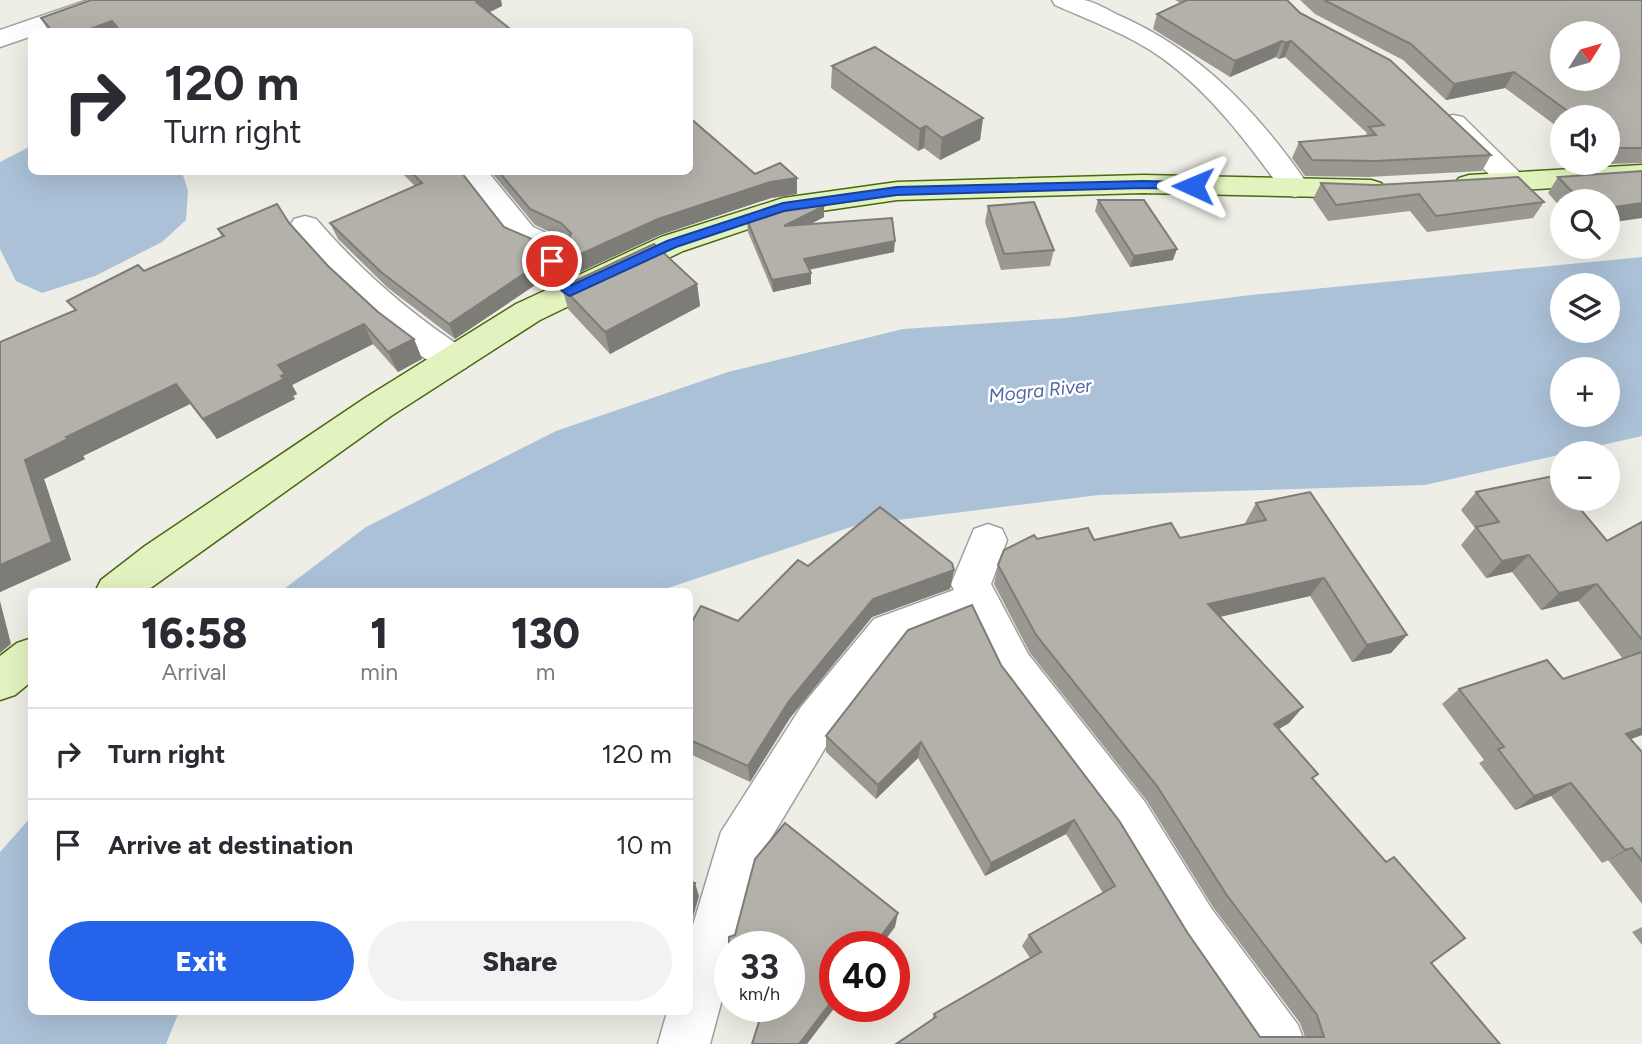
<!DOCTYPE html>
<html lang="en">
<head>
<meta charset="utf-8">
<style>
  :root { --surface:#fff; --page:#f2f2f3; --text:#2b2b33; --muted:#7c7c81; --line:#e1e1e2; --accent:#2563eb }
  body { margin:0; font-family:Figtree,sans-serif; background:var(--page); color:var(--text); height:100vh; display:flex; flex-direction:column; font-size:26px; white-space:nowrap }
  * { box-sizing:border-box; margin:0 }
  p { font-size:23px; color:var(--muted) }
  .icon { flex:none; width:38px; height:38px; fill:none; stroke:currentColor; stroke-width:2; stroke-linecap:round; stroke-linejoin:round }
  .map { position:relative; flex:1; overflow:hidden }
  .side { position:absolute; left:28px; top:588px; width:665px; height:427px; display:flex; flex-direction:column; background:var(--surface); border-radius:10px; box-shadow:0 7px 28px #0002 }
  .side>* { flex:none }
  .guide { position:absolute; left:28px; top:28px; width:665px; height:147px; border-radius:10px; box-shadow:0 7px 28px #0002; background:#fff; color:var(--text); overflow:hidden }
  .needle { width:46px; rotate:53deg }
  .tools { position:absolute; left:1550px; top:21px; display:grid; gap:14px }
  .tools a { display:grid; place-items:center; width:70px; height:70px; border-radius:50%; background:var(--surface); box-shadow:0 7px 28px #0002; font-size:35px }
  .speed { position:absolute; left:714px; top:931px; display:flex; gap:14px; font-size:35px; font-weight:700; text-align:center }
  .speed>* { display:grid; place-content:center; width:91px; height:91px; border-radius:50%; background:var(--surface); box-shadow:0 7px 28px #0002; line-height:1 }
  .speed small { font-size:18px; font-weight:400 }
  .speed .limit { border:10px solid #d22; background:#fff; color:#111 }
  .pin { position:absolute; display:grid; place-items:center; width:60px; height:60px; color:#fff; margin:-30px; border:4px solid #fff; border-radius:50%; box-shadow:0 2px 7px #0007 }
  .me { position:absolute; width:77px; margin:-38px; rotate:271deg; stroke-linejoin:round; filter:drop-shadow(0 0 5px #0008) }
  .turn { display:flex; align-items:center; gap:24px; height:147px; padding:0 21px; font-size:32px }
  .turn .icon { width:91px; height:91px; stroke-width:2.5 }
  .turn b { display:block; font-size:49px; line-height:60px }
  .eta { display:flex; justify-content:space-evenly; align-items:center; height:119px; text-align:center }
  .eta b { font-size:42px; font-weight:800; line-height:49px }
  .button { display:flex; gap:14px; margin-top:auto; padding:14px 21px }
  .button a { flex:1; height:80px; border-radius:42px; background:var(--accent); color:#fff; font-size:28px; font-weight:800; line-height:80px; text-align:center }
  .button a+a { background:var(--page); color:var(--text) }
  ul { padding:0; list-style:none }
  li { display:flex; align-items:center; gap:21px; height:91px; padding:0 21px; border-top:2px solid var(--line) }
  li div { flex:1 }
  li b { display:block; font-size:26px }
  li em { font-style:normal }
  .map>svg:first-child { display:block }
  .water { fill:#abc1d7; fill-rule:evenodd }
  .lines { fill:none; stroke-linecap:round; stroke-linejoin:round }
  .street-casing { stroke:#a0a0a0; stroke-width:3 }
  .secondary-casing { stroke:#476a11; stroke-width:3 }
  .street { fill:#fff; fill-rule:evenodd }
  .secondary { fill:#e2f3c0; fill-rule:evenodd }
  .wall { fill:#9a9891 }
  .shaded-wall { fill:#7d7c76 }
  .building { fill:#b3b1a9; stroke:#7d7c76; stroke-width:2; fill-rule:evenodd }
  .route { fill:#2563eb; stroke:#184099; stroke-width:2 }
  .labels { text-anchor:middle; stroke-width:5; stroke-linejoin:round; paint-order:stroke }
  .water-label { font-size:19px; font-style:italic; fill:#5566a4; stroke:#fff }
</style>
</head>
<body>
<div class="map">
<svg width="1642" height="1044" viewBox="0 0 1642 1044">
  <rect width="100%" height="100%" fill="#eeeee6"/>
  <g class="water">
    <polygon points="31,146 32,172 182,172 188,191 186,220 162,242 95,276 42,293 16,281 0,249 0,162"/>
    <path d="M1642 257V436L1425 485 1099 495 857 525 659 591 280 592 366 527 556 431 728 372 903 329 1065 318 1251 295ZM1563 285H1608V331H1563ZM1563 369H1608V415H1563Z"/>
    <polygon points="31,817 32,1012 179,1012 166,1044 0,1044 0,852"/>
  </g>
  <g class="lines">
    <g class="street-casing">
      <g id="street">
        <polygon points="88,0 124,0 121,5 46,32 32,32 32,36 0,47 0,30"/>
        <path d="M1052 0C1062 0 1074 0 1084 0 1095 2 1108 10 1118 15 1201 51 1260 114 1310 188L1305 194 1295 197 1285 194C1249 145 1212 94 1162 58 1130 35 1091 21 1055 5Z"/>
        <polygon points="1453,115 1463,117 1522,175 1527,181 1522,187 1512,190 1502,187 1443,129 1439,123 1443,117"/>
        <polygon points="458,172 488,172 533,227 564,241 573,251 568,261 586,292 581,300 570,303 559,300 536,261 540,254 511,241"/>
        <path d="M305 216 316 219C360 270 409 313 466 350L471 359 466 368C460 369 456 371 450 370 413 363 311 260 290 226L294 219Z"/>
        <polygon points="988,524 1002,529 1007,540 991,584 1028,654 1145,802 1211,908 1298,1025 1305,1044 1247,1044 1177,942 1113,834 998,680 969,620 904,645 833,735 759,858 736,947 730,947 730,970 710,1044 658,1044 667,1012 690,1012 690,935 721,832 801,707 874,619 954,590 951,584 974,529"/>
      </g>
    </g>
    <g class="secondary-casing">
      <g id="secondary">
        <polygon points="1642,165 1642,183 1469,193 1459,190 1454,184 1459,178 1469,175"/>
        <polygon points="1143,175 1371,180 1381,183 1386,189 1381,195 1371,198 1143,193 897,200 787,216 683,251 540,320 391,416 145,592 95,592 101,580 145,546 365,398 516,304 661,237 783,198 897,182"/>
        <polygon points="32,638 32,681 15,695 0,700 0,656 17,643"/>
      </g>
    </g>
    <use href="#street" class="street"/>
    <use href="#secondary" class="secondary"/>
  </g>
  <g class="wall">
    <polygon points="91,0 501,0 502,6 489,12 514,32 49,32 41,18"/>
    <polygon points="1175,0 1287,0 1300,13 1491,155 1482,171 1368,177 1305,176 1292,158 1299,142 1365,136 1367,133 1285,57 1279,59 1276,57 1230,77 1153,29 1157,14 1181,3"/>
    <polygon points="1300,0 1642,0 1642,163 1606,164 1604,163 1608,163 1608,117 1563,117 1563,131 1505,88 1446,100 1403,60 1315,14"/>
    <polygon points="832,66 983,118 980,140 940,160 924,148 918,151 831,88"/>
    <polygon points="401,172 461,172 504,227 532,239 536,255 536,257 544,271 548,286 541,281 455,339 388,288 338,239 330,223 415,186"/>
    <polygon points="491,172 690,172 755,174 797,194 771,198 660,235 578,273 571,261 567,245 568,242 565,239 535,225"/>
    <polygon points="1558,177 1608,201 1563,201 1563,210 1548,193"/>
    <polygon points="1321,183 1544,202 1533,218 1427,232 1410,211 1328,221 1313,199"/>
    <polygon points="1098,200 1173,260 1130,267 1095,211"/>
    <polygon points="988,206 1054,250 1050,266 1001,270 985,222"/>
    <polygon points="824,217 811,224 894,252 809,270 811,273 811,284 773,292 748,232 747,220"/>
    <polygon points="289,223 328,266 378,312 414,339 422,359 398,372 373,344 292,385 297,394 293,396 295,399 217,439 190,404 83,456 85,459 44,479 71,560 0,592 0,342 75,310 67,301 144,271 222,237 218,229"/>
    <polygon points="697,284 700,306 610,354 568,309 562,287"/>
    <polygon points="1476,492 1607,541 1642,522 1642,735 1631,739 1642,752 1642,904 1608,860 1602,863 1551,796 1515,810 1479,763 1484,760 1442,704 1459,689 1563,679 1623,659 1578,601 1541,610 1512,572 1486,578 1461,545 1475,528 1461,510"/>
    <polygon points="1256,503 1407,635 1391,653 1352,662 1310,596 1220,617 1303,707 1289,723 1278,729 1313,780 1431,963 1500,1044 895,1044 932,1020 934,1014 1030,958 1022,946 1029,935 1103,893 1066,834 985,876 918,758 876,799 826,752 826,736 1001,665 1260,1037 1305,1037 1300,1023 1213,907 1147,801 1030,653 994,584 998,565 1037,539 1094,540 1180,538 1246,524 1245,523"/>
    <polygon points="808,566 954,570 950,589 872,617 790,718 750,782 690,754 690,625 738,621"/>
    <polygon points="1642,927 1642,945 1632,932"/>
  </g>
  <g class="shaded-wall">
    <polygon points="479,0 501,0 502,6 480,17 476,2"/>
    <polygon points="112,21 118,32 82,32"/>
    <polygon points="1282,41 1276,57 1230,77 1235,61"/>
    <polygon points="1291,41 1285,57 1279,59 1285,43"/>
    <polygon points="1514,72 1505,88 1446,100 1454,84"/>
    <polygon points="983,118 980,140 940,160 942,138"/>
    <polygon points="926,126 924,148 918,151 920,129"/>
    <polygon points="797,178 797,194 771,198 660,235 578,273 574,257 658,219 770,182"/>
    <polygon points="1642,203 1642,218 1608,223 1608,208"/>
    <polygon points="824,206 824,217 784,237 784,226"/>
    <polygon points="532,239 536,255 534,262 529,247"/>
    <polygon points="895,241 894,252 805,270 804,259"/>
    <polygon points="1177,249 1173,260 1130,267 1134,256"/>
    <polygon points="537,265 541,281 455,339 449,324"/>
    <polygon points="811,273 811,284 773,292 772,280"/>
    <polygon points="697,284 700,306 610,354 605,332"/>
    <polygon points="364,324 373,344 292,385 297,394 293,396 295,399 217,439 203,419 281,376 278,365"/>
    <polygon points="414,339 422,359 398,372 388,352"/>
    <polygon points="176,384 190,404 83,456 85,459 44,479 71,560 0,592 0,565 25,460 66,437"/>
    <polygon points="1529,555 1512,572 1486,578 1502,561"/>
    <polygon points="954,570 950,589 872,617 790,718 750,782 748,766 789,701 873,599"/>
    <polygon points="1324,578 1310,596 1197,622 1208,604"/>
    <polygon points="1597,584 1578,601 1541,610 1559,593"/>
    <polygon points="0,601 11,644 0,653"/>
    <polygon points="1407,635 1391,653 1352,662 1367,645"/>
    <polygon points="1303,707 1289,723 1261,740 1274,724"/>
    <polygon points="1642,728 1642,735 1605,748 1626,734"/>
    <polygon points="921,742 918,758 876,799 878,785"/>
    <polygon points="1571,783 1551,796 1515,810 1534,796"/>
    <polygon points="1074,820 1066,834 985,876 991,863"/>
    <polygon points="1632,848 1602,863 1625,850"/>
    <polygon points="695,883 699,896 690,928 690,901"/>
    <polygon points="898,913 895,927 880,947 873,947"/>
    <polygon points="835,997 836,1006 807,1044 799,1044"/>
  </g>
  <g class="building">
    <polygon points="91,0 479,0 476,2 514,32 121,32 112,21 82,32 53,32 41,18"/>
    <polygon points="1187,0 1287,0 1300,13 1390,60 1491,155 1376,161 1312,160 1299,142 1376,135 1369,127 1384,125 1291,41 1285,43 1282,41 1235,61 1157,14"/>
    <path d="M1324 0H1642V148H1618L1608 141V117H1576L1514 72 1454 84 1411 44ZM1563 33H1608V79H1563Z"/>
    <polygon points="875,47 983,118 942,138 926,126 920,129 832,66"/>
    <polygon points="690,118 755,174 780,163 797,178 770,182 658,219 574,257 567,245 571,233 561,223 530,209 499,172 690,172"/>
    <polygon points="1642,171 1642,203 1608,208 1608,201 1581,201 1558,177"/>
    <polygon points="411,172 461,172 504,227 532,239 529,247 544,271 537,265 449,324 381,272 330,223 422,183"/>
    <polygon points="1518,177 1544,202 1436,216 1419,194 1336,205 1321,183 1376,185"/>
    <polygon points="1098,200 1144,200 1177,249 1134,256"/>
    <polygon points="820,202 824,206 784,226 892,218 895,241 804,259 811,273 772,280 747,220 787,207"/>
    <polygon points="1034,202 1054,250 1004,254 988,206"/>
    <polygon points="277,204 289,223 328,266 378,312 414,339 388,352 364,324 278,365 285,374 281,376 284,379 203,419 176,384 66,437 68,439 25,460 52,542 0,565 0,342 76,310 67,301 138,265 144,271 224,236 218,229"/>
    <polygon points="654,244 697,284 605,332 562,287"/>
    <polygon points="1553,476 1563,488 1563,499 1572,499 1607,541 1642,522 1642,640 1597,584 1559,593 1529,555 1502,561 1476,527 1499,522 1476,492"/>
    <polygon points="1310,492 1407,635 1367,645 1324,578 1208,604 1303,707 1274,724 1318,774 1312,778 1386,862 1394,857 1465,938 1431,963 1500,1044 896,1044 936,1017 934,1014 1041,952 1029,935 1115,886 1074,820 991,863 921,742 878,785 826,736 908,630 972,605 1001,665 1120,822 1187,932 1260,1037 1324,1037 1317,1015 1226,894 1157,786 1036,635 998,565 1004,550 1034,535 1037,539 1088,528 1094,540 1171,523 1180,538 1266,520 1256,503"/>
    <polygon points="880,507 952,563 954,570 873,599 789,701 748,766 690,740 690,625 701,606 738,621 798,560 808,566"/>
    <polygon points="1642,652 1642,728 1626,734 1642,752 1642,861 1632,848 1625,850 1571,783 1534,796 1498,749 1504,747 1459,689 1547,660 1563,679"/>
    <polygon points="785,823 898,913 873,947 835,947 835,997 799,1044 752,1044 764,1006 789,1006 789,947 732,947 729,944 729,937 735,935 755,859"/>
    <polygon points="690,882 695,883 690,901"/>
  </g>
  <path class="route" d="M1143 181 1193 182 1199 186 1193 189 1143 188 897 195 784 211 676 247 570 296C555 290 554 274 545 261L552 257 556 258 572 285 667 241 783 203 897 187Z"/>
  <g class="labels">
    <g class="water-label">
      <text transform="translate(1040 390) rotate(-6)" y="7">Mogra River</text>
    </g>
  </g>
</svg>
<div class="tools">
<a><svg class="needle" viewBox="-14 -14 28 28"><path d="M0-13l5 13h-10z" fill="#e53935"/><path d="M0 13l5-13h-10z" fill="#7c7c81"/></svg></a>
<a><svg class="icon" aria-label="sound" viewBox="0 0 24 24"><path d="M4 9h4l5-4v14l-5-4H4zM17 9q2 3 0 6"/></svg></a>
<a><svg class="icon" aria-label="search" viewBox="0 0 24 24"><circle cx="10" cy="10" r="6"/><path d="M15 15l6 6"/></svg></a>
<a><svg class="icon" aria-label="layers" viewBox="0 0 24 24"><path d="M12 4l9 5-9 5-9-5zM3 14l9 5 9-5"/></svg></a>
<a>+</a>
<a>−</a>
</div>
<div class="speed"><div>33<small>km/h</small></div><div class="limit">40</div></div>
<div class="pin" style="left:552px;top:261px;background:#d93025"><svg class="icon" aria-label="arrive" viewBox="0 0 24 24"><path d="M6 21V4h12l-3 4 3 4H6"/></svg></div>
<svg class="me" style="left:1193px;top:186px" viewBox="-20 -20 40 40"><path d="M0-17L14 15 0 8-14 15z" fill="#2563eb" stroke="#fff" stroke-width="4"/></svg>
<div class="guide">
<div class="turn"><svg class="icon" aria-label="right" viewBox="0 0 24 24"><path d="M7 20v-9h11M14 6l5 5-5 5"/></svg><div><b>120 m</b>Turn right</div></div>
</div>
<section class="side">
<div class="eta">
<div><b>16:58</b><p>Arrival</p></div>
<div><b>1</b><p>min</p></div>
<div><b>130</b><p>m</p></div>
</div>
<ul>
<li><svg class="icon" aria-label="right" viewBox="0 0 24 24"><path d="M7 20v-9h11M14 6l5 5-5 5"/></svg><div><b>Turn right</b></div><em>120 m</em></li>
<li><svg class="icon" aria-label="arrive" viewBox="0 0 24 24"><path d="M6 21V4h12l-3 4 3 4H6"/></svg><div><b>Arrive at destination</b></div><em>10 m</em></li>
</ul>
<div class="button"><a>Exit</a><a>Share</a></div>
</section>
</div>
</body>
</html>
